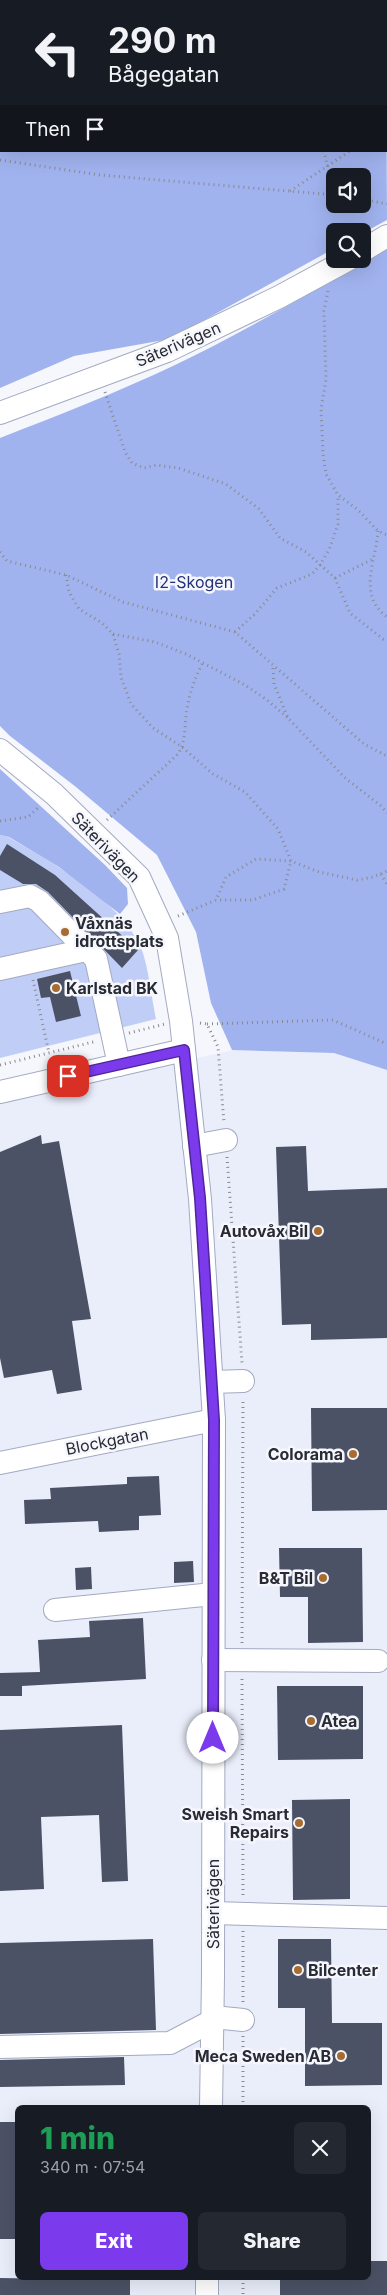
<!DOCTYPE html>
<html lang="en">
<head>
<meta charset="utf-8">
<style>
  :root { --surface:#171b24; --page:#242831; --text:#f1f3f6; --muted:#9ea1a6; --accent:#7c3aed }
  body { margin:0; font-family:Inter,sans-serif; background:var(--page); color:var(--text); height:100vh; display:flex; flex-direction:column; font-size:19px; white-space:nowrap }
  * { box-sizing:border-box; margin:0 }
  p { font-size:16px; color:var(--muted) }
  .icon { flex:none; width:28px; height:28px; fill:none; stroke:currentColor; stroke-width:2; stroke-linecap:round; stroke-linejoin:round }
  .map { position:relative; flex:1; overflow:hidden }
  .sheet { position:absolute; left:15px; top:2105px; width:356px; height:175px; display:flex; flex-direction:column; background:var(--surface); border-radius:8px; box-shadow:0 5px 20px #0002 }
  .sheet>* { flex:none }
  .guide { position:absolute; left:0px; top:0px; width:388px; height:152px; box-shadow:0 5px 20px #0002; background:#171b24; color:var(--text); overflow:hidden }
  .tools { position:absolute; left:326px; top:168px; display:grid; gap:10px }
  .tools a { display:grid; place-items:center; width:45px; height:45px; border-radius:8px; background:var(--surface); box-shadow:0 5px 20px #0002; font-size:25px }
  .pin { position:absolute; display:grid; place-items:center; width:42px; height:42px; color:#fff; margin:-21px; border-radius:10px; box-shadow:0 2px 8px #0006 }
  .me { position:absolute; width:55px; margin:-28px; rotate:0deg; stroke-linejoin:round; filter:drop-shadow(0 0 4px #0008) }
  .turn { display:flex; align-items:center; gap:18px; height:105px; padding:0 25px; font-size:22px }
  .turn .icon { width:65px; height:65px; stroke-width:2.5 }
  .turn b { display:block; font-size:35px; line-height:42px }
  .then { display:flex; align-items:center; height:48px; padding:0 25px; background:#0003; gap:10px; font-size:19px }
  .round { display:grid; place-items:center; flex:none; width:52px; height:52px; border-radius:8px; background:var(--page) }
  .summary { display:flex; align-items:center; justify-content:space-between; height:85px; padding:0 25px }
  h1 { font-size:30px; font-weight:800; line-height:38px; color:#1e9e55 }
  .button { display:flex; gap:10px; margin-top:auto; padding:10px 25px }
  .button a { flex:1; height:58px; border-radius:8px; background:var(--accent); color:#fff; font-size:20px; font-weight:800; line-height:58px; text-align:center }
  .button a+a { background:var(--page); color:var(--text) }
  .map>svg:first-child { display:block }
  .built { fill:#eaeefb; fill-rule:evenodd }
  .green { fill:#c0cdf6 }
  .forest { fill:#a1b3ef; fill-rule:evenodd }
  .building { fill:#4c5266 }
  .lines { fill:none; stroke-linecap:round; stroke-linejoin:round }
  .minor-casing { stroke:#a3aac1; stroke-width:24 }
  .path { stroke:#888a92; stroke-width:3; stroke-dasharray:1 4; stroke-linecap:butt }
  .minor { stroke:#fff; stroke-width:22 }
  .route-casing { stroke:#51269a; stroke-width:12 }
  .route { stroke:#7c3aed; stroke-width:9 }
  .poi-dot { fill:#a86b30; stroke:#f5f7fc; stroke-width:2 }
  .labels { text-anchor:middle; stroke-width:5; stroke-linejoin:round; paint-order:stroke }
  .street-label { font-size:16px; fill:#282b34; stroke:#f5f7fc }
  .park-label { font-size:16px; fill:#253176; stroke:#f5f7fc }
  .poi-label { font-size:16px; font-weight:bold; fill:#282b34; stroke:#f5f7fc; text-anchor:end }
</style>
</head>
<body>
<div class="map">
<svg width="387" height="2295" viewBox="0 0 387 2295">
  <rect width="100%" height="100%" fill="#f5f7fc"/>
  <path class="built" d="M232 1050 334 1053 387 1070V2295H0V1104ZM18 2108H369V2278H18Z"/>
  <path class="green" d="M0 835 8 837C53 863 120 900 141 948 148 964 152 1000 156 1019L0 1058Z"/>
  <g class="forest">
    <path d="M0 0H363L1 1V151H386V42L387 220 363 233 362 231H335V248L170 339 74 356 0 388ZM335 176H362V204H335Z"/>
    <path d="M387 248V1070L334 1053 232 1050 211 1003 196 932 157 855 76 787 10 736 0 726V438C59 415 118 392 175 365 248 330 317 289 387 248Z"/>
    <polygon points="0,769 105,865 127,888 128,904 120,914 59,867 9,837 0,835"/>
  </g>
  <g class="building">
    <polygon points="7,844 55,875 138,950 122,968 48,892 36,884 23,884 0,870 0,856"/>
    <polygon points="70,971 81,1016 56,1022 50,997 41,998 37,979"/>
    <polygon points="41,1135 42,1144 59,1141 91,1319 72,1321 82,1390 57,1394 52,1370 4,1378 0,1358 0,1152"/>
    <polygon points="306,1146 308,1191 387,1188 387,1338 311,1340 311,1324 282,1325 276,1147"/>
    <polygon points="311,1408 387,1408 387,1510 312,1511"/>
    <polygon points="159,1476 161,1515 139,1516 139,1530 99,1532 98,1521 25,1524 24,1500 51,1499 50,1488 127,1484 127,1477"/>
    <polygon points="279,1548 362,1548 363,1642 308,1643 308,1597 280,1597"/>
    <polygon points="193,1561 194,1582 174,1583 174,1562"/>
    <polygon points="91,1567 92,1589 76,1590 75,1568"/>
    <polygon points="143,1618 146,1679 22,1686 22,1696 0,1696 0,1673 40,1672 38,1640 90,1637 89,1621"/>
    <polygon points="277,1686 363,1686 363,1759 278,1760"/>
    <polygon points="122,1725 128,1881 102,1882 99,1815 41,1817 44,1889 0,1891 0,1730"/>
    <polygon points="350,1799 350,1899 293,1900 292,1800"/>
    <polygon points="153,1939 156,2030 0,2034 0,1943"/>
    <polygon points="278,1939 331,1939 332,2023 382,2023 382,2085 305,2086 305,2008 278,2008"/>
    <polygon points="124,2057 125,2085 0,2087 0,2060"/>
    <rect x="0" y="2122" width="18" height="117"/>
    <polygon points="369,2261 387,2261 387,2295 280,2295 280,2278 369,2278"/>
    <polygon points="0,2278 130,2280 130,2295 0,2295"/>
  </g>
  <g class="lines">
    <g class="minor-casing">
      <g id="minor">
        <polyline points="372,0 373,1"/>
        <polyline points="386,27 387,29"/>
        <polyline points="362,251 387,236"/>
        <polyline points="0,413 167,351 279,297 349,259"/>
        <polyline points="0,750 54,794 139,877 167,938 181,1021 200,1199 214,1420 213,1976 211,2108"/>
        <polyline points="0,902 30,896 39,901 96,959 119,1065"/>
        <polyline points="0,969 86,950"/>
        <polyline points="0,1092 184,1050"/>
        <polyline points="194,1146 226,1140"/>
        <polyline points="212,1382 243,1381"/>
        <polyline points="0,1463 214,1420"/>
        <polyline points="55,1610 213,1594"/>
        <polyline points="213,1660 378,1661"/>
        <polyline points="213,1913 387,1918"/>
        <polyline points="213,2017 243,2020"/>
        <polyline points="0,2047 170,2043 212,2021"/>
        <polyline points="207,2295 207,2278"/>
      </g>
    </g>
    <g class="path">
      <polyline points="43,0 44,1"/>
      <polyline points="131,0 132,1"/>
      <polyline points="63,1 64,0"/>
      <polyline points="0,81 1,80"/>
      <polyline points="386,132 387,132"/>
      <polyline points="324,151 331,181 335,187"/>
      <polyline points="0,160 100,175 335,195"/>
      <polyline points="290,191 350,151"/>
      <polyline points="362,199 387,204"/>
      <polyline points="328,291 324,311 326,380 321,409 323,454 326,474 338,495 357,509 378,531 387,535"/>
      <polyline points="105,392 125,452 132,463 144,468 157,465 178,468 226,484 259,509 280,538 306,552 335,578 350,613 383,639 387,640"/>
      <path d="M378 531C376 561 357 595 387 617"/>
      <polyline points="0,552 7,561 66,575 123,602 235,632 364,744 387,756"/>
      <polyline points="66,575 69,592 79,609 102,623 113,634 119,654 121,677 131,704 153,728 182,747 213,774 245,792 278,829 291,861 284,889 253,900 216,900"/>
      <polyline points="335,578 373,559"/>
      <polyline points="235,632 255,614 277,588 312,574 320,565 329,550 338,524 338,496"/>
      <polyline points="113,634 155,642 186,654 245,685 267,700 288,718"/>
      <polyline points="273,668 274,684 288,718 344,777 381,806 387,813"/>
      <path d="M107 820 178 754C187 740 184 723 187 708 190 692 195 678 202 664"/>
      <polyline points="0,821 28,817 40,806"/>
      <polyline points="381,874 387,884"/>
      <polyline points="178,916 216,900 226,877 256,859 291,861 319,872 357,880 373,877 387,871"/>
      <polyline points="33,980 49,1053"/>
      <polyline points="200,1023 207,1024 218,1047 224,1123"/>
      <polyline points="207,1024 333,1020 387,1044"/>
      <polyline points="129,1033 165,1024"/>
      <polyline points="0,1065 97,1041"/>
      <polyline points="227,1157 242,1363"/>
      <polyline points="242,1643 243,1399"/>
      <polyline points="242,1679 243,1895"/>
      <polyline points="243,1931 243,2003"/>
      <polyline points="243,2036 243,2108"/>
      <polyline points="243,2278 243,2295"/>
    </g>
    <use href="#minor" class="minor"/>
  </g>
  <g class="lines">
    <g class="route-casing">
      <polyline id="route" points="68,1076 184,1050 200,1198 214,1420 213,1738"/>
    </g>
    <use href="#route" class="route"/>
  </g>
  <g class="poi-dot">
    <circle cx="65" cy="932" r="5"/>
    <circle cx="56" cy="988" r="5"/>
    <circle cx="318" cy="1231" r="5"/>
    <circle cx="353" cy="1454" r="5"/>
    <circle cx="323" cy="1578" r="5"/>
    <circle cx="311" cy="1721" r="5"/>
    <circle cx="299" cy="1823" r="5"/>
    <circle cx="298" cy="1970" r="5"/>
    <circle cx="341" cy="2056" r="5"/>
  </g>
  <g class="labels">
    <g class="street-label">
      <text transform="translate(178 344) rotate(-23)" y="6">Säterivägen</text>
      <text transform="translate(106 847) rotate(46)" y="6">Säterivägen</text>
      <text transform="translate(107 1441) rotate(-11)" y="6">Blockgatan</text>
      <text transform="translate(213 1904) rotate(-90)" y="6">Säterivägen</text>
    </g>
    <g class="park-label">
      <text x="194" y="588">I2-Skogen</text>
    </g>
    <g class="poi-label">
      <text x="75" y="929" text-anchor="start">Våxnäs<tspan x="75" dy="18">idrottsplats</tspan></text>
      <text x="66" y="994" text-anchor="start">Karlstad BK</text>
      <text x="308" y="1237">Autovåx Bil</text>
      <text x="343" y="1460">Colorama</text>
      <text x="313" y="1584">B&amp;T Bil</text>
      <text x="321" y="1727" text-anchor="start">Atea</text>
      <text x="289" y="1820">Sweish Smart<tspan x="289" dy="18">Repairs</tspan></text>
      <text x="308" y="1976" text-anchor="start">Bilcenter</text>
      <text x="331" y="2062">Meca Sweden AB</text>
    </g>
  </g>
</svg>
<div class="tools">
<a><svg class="icon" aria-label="sound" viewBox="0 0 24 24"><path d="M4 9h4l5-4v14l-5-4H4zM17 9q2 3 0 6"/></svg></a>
<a><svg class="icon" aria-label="search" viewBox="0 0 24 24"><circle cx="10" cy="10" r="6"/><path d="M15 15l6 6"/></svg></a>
</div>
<div class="pin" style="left:68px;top:1076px;background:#d93025"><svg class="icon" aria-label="arrive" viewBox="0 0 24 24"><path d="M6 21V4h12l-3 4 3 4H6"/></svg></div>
<svg class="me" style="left:213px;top:1738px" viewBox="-20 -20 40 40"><circle r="19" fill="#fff"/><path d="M0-13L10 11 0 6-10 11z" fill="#7c3aed"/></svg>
<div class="guide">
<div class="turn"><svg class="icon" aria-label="left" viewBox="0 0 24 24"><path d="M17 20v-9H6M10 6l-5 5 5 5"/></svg><div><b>290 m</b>Bågegatan</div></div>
<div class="then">Then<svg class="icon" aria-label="arrive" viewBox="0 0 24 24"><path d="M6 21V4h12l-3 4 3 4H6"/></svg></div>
</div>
<section class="sheet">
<div class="summary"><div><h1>1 min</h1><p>340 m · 07:54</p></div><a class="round"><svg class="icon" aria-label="close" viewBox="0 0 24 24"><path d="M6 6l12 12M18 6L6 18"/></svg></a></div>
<div class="button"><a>Exit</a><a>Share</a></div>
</section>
</div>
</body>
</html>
